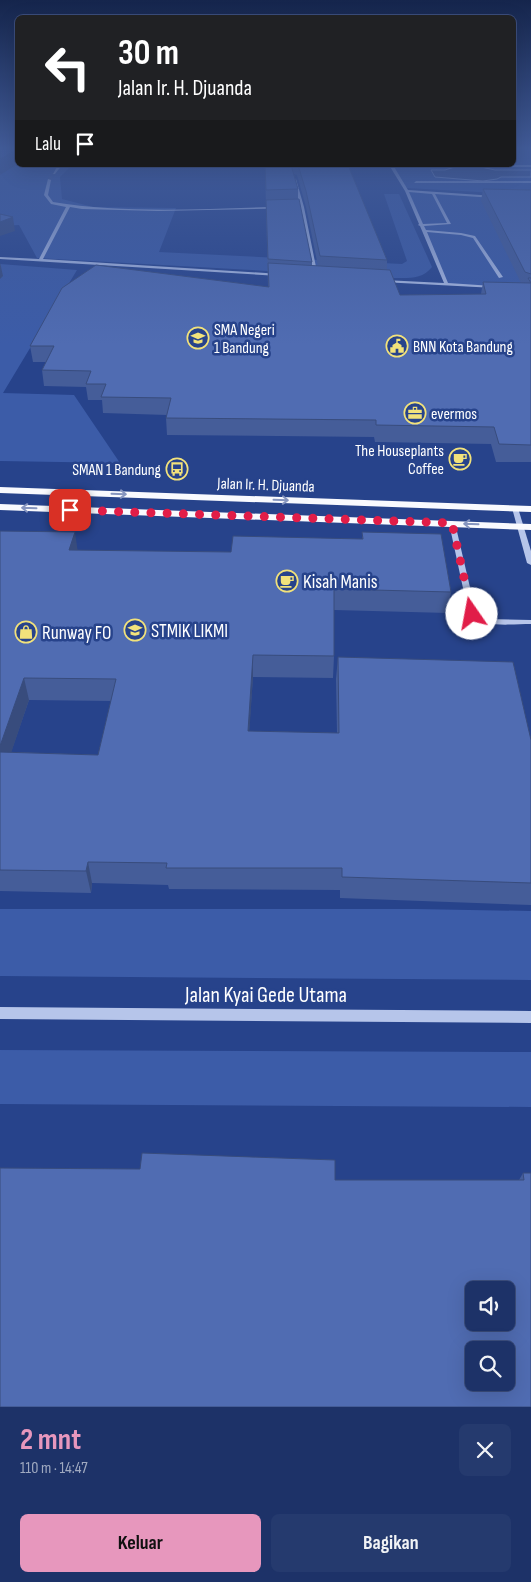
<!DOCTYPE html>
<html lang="id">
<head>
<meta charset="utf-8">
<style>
  :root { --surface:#1d3268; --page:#253a6e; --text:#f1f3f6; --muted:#a0aac0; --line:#3b4d7c; --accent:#e797bd }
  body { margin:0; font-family:"Sofia Sans Condensed",sans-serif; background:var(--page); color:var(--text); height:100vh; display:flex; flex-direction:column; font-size:19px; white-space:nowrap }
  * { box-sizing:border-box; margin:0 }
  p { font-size:16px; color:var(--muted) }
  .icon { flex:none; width:28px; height:28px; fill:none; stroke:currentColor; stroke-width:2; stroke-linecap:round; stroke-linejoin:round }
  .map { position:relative; height:1407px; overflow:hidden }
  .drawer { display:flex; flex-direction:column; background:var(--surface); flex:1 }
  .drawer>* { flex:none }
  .guide { position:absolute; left:15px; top:15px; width:501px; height:152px; border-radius:8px; box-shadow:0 5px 20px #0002,0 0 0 1px var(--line); background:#202124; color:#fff; overflow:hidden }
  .fabs { position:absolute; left:465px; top:1281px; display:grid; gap:10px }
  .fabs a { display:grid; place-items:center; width:50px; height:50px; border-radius:8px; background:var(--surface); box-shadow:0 5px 20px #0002,0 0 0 1px var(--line); font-size:25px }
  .pin { position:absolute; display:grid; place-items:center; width:42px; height:42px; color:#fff; margin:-21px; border-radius:10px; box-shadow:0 2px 8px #0006 }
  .me { position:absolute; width:55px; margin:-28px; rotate:348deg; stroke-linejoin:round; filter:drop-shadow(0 0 4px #0008) }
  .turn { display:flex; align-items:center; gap:18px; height:105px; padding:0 20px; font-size:22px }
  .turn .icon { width:65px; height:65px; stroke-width:2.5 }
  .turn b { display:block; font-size:35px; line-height:42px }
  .then { display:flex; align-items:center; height:48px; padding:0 20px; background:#0003; gap:10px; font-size:19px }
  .round { display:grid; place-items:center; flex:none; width:52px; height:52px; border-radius:8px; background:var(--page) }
  .head { display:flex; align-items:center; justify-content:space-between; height:85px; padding:0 20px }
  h1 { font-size:30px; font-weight:700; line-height:38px; color:var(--accent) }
  .cta { display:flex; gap:10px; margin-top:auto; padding:10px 20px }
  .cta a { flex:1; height:58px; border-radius:8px; background:var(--accent); color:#111; font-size:20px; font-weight:700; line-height:58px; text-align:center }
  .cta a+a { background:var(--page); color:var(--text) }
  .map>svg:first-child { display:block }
  .green { fill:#3c5ca8 }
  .water { fill:#3d5287; stroke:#aabeea }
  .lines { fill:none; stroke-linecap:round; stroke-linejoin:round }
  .stream { fill:#aabeea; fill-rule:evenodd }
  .minor-tunnel { stroke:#475f9c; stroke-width:4; stroke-dasharray:4 2; stroke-linecap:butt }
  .minor { fill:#b6c5ea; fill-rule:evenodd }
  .major { fill:#f9fafe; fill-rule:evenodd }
  .wall { fill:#455d99; fill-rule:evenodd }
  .shaded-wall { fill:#384c7d }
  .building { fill:#506cb2; stroke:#384c7d; fill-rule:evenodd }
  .oneway { stroke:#8695bf }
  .route { stroke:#e11d48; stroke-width:9; stroke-dasharray:0 16.2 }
  .labels { text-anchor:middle; stroke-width:5; stroke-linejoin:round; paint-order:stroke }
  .far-poi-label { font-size:16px; fill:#fff; stroke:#27438b; text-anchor:start }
  .far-street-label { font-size:16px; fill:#fff; stroke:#27438b }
  .poi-label { font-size:19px; fill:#fff; stroke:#27438b; text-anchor:start }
  .near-street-label { font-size:22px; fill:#fff; stroke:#27438b }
</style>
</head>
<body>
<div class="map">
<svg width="531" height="1407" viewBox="0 0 531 1407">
  <rect width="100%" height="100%" fill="#27438b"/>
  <g class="green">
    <path d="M0 148H17L18 165H72L60 177 62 199 93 207 176 208 159 252 402 264 407 261 384 194H399L432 267C422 280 407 278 392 278L37 258 19 225 0 226Z"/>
    <polygon points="531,148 531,195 407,188 401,182 393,165 514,165 514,149"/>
    <polygon points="407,191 531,199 531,290 447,285"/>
    <polygon points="0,264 77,270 3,393 74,395 120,463 0,461"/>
    <polygon points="0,909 415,909 531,911 531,980 0,976"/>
    <polygon points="0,1050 531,1052 531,1107 0,1104"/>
  </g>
  <polygon class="water" points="458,166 481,167 495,170 531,170 531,177 501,177 497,179 483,181 435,177 431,170 445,170"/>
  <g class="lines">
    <g class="stream">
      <polygon points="391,165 531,165 531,167 393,167"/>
      <polygon points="416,181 531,181 531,183 414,183"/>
    </g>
    <polyline class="minor-tunnel" points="49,180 54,173"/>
    <g class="minor">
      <polygon points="58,165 62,165 55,174 53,174"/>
      <path d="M389 165H393L408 190 495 196 494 198 435 194 451 224 424 226 426 230 461 233 475 236 503 277 499 278 473 238 461 235 427 232 448 283 493 286 495 288 382 282 384 280 444 283 420 226 418 225 419 224 405 191ZM409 192 432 194 447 223 423 224Z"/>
      <path d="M48 179 51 180 48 195 53 202C131 215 220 208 300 206L293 180 296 179 304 207 318 277 316 278 314 277 300 208 158 211 82 209 70 207 43 259 281 274 279 276 0 259V257L39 259 66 207 51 204 44 195Z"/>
      <polygon points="515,506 518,508 531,551 531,565 527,563 512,508"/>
      <path d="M452 521 455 523 476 613 486 619 531 620V624C511 624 486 628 469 616L449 523Z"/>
      <polygon points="0,1007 531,1011 531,1023 0,1019"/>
    </g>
    <g class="major">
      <polygon points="0,487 531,506 531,512 0,493"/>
      <polygon points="0,504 531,524 531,530 0,510"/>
    </g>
  </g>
  <g class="wall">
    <path d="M265 165H348L387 260V270L400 295 481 294 483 282 521 283 481 201 483 189 531 190V462H496L491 444 375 442 374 437 167 435 166 418 167 415 103 413 102 400H88L86 387 44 386 42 370 46 362H33L30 346 268 287ZM294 174 297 175 306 207 318 266H312V262L298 199V189Z"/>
    <path d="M0 531 78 550 231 552 362 539V532L451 592 448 613 334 610V656L333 678 253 677 249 731 337 733 336 679 338 657 531 740V905L340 898V890L169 889 168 885 92 883 91 893 0 891ZM29 700 111 701 98 755 11 752Z"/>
    <polygon points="523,1173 531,1173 531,1407 335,1180 519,1180"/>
  </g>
  <g class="shaded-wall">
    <polygon points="18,149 18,164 0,175 0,159"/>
    <polygon points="13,217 15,231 0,236 0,222"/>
    <polygon points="0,262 3,276 0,279"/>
    <polygon points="75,532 78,553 69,550"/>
    <polygon points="253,655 253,677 248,753 248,731"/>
    <polygon points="24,678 29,700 4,774 0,759 0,746"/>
    <polygon points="88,862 92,883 91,893 86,871"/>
  </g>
  <g class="building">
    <polygon points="0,148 18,148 18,149 0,159"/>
    <polygon points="265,165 291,165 298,189 266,190"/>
    <polygon points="298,165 348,165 387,260 320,256 306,191"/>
    <polygon points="483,189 531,190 531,274 525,272"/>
    <polygon points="299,199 312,262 268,259 266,200"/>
    <polygon points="0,214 13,217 0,222"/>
    <polygon points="268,263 390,270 400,295 486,294 483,282 531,283 528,278 531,278 531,445 499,444 494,427 376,425 376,420 166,418 171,398 101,397 106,384 86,384 91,371 42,370 54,346 30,346 62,288 96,265 269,287"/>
    <polygon points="0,531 75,532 69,550 231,552 233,536 363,539 362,532 441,534 451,592 334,589 334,656 253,655 248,731 339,733 338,657 513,662 531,740 531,883 342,877 342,868 166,868 167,863 88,862 86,871 0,870 0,752 98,755 116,679 24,678 0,746"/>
    <path d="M142 1153 335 1160V1180H524L523 1173H531V1407H0V1168L140 1169ZM474 1290H506V1322H474ZM474 1350H506V1382H474Z"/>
  </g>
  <defs><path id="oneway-shaft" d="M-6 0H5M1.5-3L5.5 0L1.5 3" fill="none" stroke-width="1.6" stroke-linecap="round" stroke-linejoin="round" transform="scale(1.25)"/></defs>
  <g class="oneway">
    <use href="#oneway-shaft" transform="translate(119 494) rotate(2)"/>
    <use href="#oneway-shaft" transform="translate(281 500) rotate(2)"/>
    <use href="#oneway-shaft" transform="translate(29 508) rotate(-178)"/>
    <use href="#oneway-shaft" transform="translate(471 524) rotate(-178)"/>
  </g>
  <linearGradient id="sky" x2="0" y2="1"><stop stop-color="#15254c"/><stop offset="0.43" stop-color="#415b98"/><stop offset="1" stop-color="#415b98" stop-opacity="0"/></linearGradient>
  <rect width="531" height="345" fill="url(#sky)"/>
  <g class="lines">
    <polyline class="route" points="70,510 452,523 472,614"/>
  </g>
  <defs>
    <g id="school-ring" transform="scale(1.125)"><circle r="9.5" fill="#27438b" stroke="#f2e27b" stroke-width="1.5"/><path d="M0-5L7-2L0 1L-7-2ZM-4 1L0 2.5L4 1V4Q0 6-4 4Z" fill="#f2e27b"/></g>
    <g id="civic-ring" transform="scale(1.125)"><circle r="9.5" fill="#27438b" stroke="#f2e27b" stroke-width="1.5"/><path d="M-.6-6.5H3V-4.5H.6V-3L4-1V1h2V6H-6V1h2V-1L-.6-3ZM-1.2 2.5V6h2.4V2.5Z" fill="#f2e27b"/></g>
    <g id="office-ring" transform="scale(1.125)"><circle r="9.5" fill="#27438b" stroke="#f2e27b" stroke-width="1.5"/><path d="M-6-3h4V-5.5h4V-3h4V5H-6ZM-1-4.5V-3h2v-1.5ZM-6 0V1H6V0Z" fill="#f2e27b"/></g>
    <g id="cafe-ring" transform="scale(1.125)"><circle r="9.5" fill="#27438b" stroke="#f2e27b" stroke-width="1.5"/><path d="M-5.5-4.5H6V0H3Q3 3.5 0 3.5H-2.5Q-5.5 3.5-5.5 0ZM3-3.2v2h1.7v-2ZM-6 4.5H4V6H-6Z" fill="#f2e27b"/></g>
    <g id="bus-ring" transform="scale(1.125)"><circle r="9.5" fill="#27438b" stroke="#f2e27b" stroke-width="1.5"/><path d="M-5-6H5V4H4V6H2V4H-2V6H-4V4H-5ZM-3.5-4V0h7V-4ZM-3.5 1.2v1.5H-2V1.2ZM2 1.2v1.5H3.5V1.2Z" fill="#f2e27b"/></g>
    <g id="university-ring" transform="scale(1.125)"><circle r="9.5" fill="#27438b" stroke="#f2e27b" stroke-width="1.5"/><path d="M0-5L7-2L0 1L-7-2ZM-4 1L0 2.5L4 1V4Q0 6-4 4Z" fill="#f2e27b"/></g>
    <g id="shop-ring" transform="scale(1.125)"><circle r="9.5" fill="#27438b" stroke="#f2e27b" stroke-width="1.5"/><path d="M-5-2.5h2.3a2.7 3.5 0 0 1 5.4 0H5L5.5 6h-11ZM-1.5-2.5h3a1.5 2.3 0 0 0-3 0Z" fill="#f2e27b"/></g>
  </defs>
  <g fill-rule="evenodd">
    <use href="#school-ring" x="198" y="338"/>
    <use href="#civic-ring" x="397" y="346"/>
    <use href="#office-ring" x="415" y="413"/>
    <use href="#cafe-ring" x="460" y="459"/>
    <use href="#bus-ring" x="177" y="469"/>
    <use href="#cafe-ring" x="287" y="581"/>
    <use href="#university-ring" x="135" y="630"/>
    <use href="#shop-ring" x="26" y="632"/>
  </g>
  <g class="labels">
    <g class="far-poi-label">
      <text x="214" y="335">SMA Negeri<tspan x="214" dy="18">1 Bandung</tspan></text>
      <text x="413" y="352">BNN Kota Bandung</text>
      <text x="431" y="419">evermos</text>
      <text x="444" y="456" text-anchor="end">The Houseplants<tspan x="444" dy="18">Coffee</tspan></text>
      <text x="161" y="475" text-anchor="end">SMAN 1 Bandung</text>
    </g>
    <g class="far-street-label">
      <text transform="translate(266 484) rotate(2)" y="6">Jalan Ir. H. Djuanda</text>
    </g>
    <g class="poi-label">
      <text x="303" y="588">Kisah Manis</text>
      <text x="151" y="637">STMIK LIKMI</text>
      <text x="42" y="639">Runway FO</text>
    </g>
    <g class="near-street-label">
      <text x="266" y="1002">Jalan Kyai Gede Utama</text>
    </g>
  </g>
</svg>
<div class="fabs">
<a><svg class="icon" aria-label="sound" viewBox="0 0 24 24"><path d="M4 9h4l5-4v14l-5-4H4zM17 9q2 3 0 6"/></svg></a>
<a><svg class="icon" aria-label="search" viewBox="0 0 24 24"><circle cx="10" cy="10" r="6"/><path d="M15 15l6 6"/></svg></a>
</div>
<div class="pin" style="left:70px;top:510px;background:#d93025"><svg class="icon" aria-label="arrive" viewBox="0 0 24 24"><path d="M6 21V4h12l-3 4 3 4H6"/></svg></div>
<svg class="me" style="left:472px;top:614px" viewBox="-20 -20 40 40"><circle r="19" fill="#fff"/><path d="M0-13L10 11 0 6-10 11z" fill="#e11d48"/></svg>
<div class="guide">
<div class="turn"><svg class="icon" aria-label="left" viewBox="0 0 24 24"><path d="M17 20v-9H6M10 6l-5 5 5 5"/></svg><div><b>30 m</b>Jalan Ir. H. Djuanda</div></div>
<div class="then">Lalu<svg class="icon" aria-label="arrive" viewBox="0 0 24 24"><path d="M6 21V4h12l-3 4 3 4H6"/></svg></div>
</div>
</div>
<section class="drawer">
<div class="head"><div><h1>2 mnt</h1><p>110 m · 14:47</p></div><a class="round"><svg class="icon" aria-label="close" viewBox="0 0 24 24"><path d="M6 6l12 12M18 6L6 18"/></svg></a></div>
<div class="cta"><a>Keluar</a><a>Bagikan</a></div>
</section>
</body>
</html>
